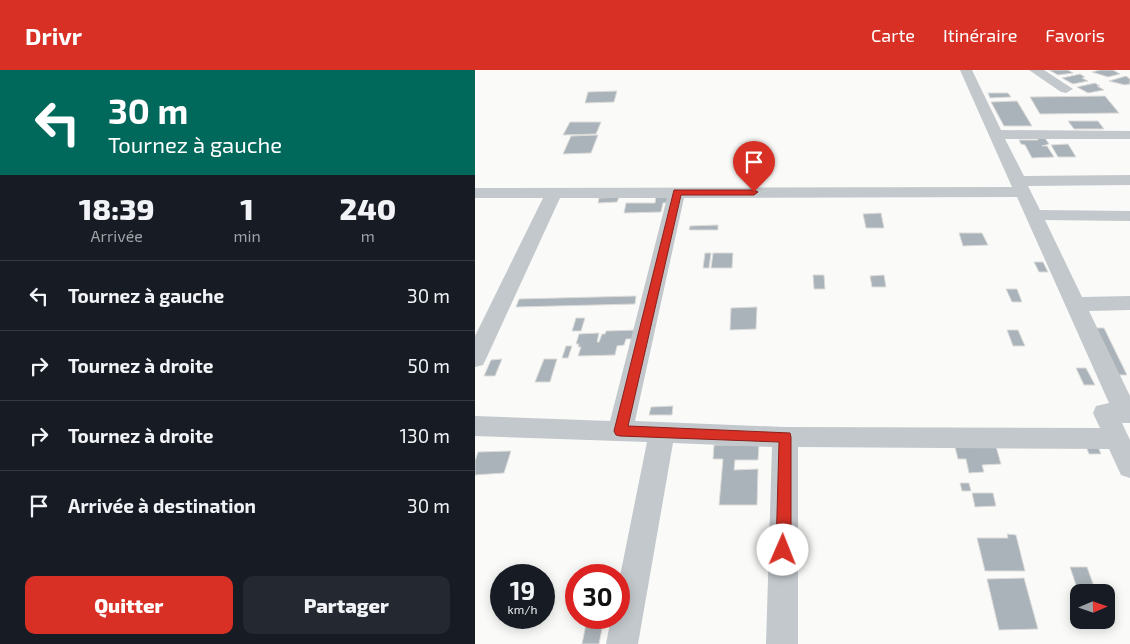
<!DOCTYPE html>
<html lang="fr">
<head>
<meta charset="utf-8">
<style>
  :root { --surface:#171b24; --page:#242831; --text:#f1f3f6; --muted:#9ea1a6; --line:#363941; --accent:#d93025 }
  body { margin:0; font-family:"Exo 2",sans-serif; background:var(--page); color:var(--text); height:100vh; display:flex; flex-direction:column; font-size:19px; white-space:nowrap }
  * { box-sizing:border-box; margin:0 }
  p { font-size:16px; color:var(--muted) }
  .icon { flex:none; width:28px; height:28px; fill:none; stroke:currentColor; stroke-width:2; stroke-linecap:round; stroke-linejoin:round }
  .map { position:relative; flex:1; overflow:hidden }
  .side { display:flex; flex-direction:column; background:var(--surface); width:475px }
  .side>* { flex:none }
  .hud { background:#00695c; color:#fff; overflow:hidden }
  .needle { width:32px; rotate:88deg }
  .fabs { position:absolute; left:595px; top:514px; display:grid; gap:10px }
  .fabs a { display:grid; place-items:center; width:45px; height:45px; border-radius:10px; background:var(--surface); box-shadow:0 2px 12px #0003; font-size:25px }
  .speed { position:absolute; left:15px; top:494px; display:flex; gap:10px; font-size:25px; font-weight:700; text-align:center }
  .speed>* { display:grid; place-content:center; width:65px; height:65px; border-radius:50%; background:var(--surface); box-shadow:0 2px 12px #0003; line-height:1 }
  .speed small { font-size:12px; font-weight:400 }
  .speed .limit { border:8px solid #d22; background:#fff; color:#111 }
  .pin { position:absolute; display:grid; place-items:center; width:42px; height:42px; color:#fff; margin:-51px -21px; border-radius:50% 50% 50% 0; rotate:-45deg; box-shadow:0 0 5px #0007 }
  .pin .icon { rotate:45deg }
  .me { position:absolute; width:55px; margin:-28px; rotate:1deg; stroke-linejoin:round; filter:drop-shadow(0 0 4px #0008) }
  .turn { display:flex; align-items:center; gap:18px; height:105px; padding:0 25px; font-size:22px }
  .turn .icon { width:65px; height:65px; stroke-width:2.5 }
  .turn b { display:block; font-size:35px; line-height:42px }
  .eta { display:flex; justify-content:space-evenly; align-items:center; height:85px; text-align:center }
  .eta b { font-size:30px; font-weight:800; line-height:35px }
  .primary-button { display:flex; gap:10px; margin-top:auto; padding:10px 25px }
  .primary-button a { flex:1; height:58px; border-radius:10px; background:var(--accent); color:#fff; font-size:20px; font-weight:800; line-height:58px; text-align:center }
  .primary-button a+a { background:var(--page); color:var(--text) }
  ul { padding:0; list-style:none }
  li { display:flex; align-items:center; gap:15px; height:70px; padding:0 25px; border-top:1px solid var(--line) }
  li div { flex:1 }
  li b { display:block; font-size:19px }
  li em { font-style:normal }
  header { display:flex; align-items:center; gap:30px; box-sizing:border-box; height:70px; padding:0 25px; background:var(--accent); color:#fff }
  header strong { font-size:24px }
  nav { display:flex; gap:28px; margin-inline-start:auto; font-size:18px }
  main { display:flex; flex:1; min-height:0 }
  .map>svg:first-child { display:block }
  .building { fill:#aab3b9; stroke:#dcdcda }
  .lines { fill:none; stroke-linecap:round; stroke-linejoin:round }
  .minor { fill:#c3c8cc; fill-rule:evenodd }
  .route { fill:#d93025; stroke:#8d1f18 }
</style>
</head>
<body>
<header>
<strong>Drivr</strong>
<nav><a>Carte</a><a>Itinéraire</a><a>Favoris</a></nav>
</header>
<main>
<section class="side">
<div class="hud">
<div class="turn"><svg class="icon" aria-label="left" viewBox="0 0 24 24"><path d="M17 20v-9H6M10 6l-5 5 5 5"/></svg><div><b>30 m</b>Tournez à gauche</div></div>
</div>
<div class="eta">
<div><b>18:39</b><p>Arrivée</p></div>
<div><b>1</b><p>min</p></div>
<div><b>240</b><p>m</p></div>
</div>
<ul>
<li><svg class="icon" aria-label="left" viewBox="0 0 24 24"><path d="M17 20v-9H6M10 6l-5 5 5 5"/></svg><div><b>Tournez à gauche</b></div><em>30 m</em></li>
<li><svg class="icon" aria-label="right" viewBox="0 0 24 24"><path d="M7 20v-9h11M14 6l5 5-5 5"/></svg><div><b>Tournez à droite</b></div><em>50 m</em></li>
<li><svg class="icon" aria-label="right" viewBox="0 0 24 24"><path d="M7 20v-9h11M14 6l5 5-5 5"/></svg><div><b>Tournez à droite</b></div><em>130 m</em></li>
<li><svg class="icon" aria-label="arrive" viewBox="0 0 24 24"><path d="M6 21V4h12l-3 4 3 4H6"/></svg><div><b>Arrivée à destination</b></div><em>30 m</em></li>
</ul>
<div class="primary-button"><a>Quitter</a><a>Partager</a></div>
</section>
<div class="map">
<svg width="655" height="574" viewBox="0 0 655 574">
  <rect width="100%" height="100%" fill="#fafaf8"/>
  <g class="building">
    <polygon points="574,0 593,0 598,3 583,5"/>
    <polygon points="625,0 638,0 645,4 633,7 617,2"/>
    <polygon points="605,4 610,7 607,8 613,11 598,14 587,8"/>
    <polygon points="651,6 655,9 655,14 650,15 634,11"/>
    <polygon points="620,13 625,16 622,16 629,20 613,23 602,17"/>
    <polygon points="142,21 139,32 110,33 113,22"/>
    <polygon points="513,23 533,23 536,27 515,28"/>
    <polygon points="630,26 644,43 565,44 555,27"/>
    <polygon points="542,31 557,56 529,56 516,32"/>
    <polygon points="593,51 623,51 629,59 599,59"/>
    <polygon points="95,52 126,52 121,64 88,65"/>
    <polygon points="123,65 116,83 88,84 96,66"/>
    <polygon points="562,68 570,68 574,74 567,76 572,76 579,87 557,88 550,75 546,74 544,70 563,70"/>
    <polygon points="593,74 601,87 583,87 576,75"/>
    <polygon points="144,127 142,132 123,133 124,128"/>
    <polygon points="181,127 199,127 198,132 188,133 186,142 149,143 151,133 180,133"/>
    <polygon points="406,143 409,158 391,158 388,144"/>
    <polygon points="243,155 243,160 214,160 215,156"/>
    <polygon points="484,163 507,163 513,175 488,176"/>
    <polygon points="230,183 236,183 234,198 228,198"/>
    <polygon points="238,183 258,183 257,198 236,198"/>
    <polygon points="559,192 568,192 573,202 564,202"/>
    <polygon points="338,205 349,205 350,219 339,219"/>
    <polygon points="409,205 411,217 397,217 395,206"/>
    <polygon points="531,219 542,219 547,232 537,232"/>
    <polygon points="161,226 160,234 41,237 44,229"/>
    <polygon points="282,237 281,259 255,260 256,238"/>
    <polygon points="101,248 110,248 106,261 97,261"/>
    <polygon points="619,258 629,258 652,305 642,305"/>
    <polygon points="163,260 161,269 151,269 149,275 142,276 140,285 103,286 106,277 103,277 104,274 101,274 104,264 124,263 122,272 124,272 127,264 130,264 131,261"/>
    <polygon points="532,260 543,260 550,276 538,276"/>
    <polygon points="91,276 97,276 93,288 87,288"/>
    <polygon points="27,289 20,306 9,306 16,290"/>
    <polygon points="69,289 82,289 75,312 60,312"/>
    <polygon points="601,298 611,298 620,315 609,315"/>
    <polygon points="198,336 197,345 174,345 176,337"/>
    <polygon points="479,373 520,373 526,394 507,395 509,402 494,403 491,389 483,389"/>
    <polygon points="610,374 622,374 626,384 614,384"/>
    <polygon points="239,375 284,375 283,390 260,390 259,400 283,399 282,435 244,435 248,389 238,389"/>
    <polygon points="36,381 29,403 0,405 0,391 3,382"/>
    <polygon points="485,413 494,413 496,421 487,421"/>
    <polygon points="497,423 518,423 521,436 500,437"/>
    <polygon points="532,464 541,465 550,501 510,501 502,468 533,468"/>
    <polygon points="595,497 612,497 621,522 604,522 604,524"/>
    <polygon points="549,508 563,559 524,560 512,509"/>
    <polygon points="111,554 128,554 124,574 107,574"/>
  </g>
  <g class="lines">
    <g class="minor">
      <path d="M485 0H497L526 60 655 61V69H530L549 106 655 105V115L553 116 565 140 655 141V151L570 150 607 227 655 226V240L614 241 655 326V353H647L655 370V408L646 405 634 379 323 377V574H291L297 377 198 373 163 574H131L136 548H144V511L172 372 0 366V346L135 351 192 128H85L11 289 8 295 0 297V266L68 128H0V118L537 117ZM542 127 634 333 621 336 618 343 625 358 310 357 160 351 209 128Z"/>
      <polygon points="554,0 569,0 598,19 591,23 586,22"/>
    </g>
  </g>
  <polygon class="route" points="199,120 279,120 283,122 279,125 206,125 153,356 315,363 316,367 316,480 314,485 308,487 303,485 301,480 304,372 145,366 141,365 139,361"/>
</svg>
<div class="fabs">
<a><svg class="needle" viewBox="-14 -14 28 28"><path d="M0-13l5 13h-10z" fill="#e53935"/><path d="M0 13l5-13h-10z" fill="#9ea1a6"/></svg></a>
</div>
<div class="speed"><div>19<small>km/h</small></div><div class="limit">30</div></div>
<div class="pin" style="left:279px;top:122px;background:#d93025"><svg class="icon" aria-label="arrive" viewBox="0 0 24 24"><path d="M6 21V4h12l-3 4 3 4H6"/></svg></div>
<svg class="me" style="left:308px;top:480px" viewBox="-20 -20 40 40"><circle r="19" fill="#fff"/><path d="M0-13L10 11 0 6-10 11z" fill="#d93025"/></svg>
</div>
</main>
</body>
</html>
